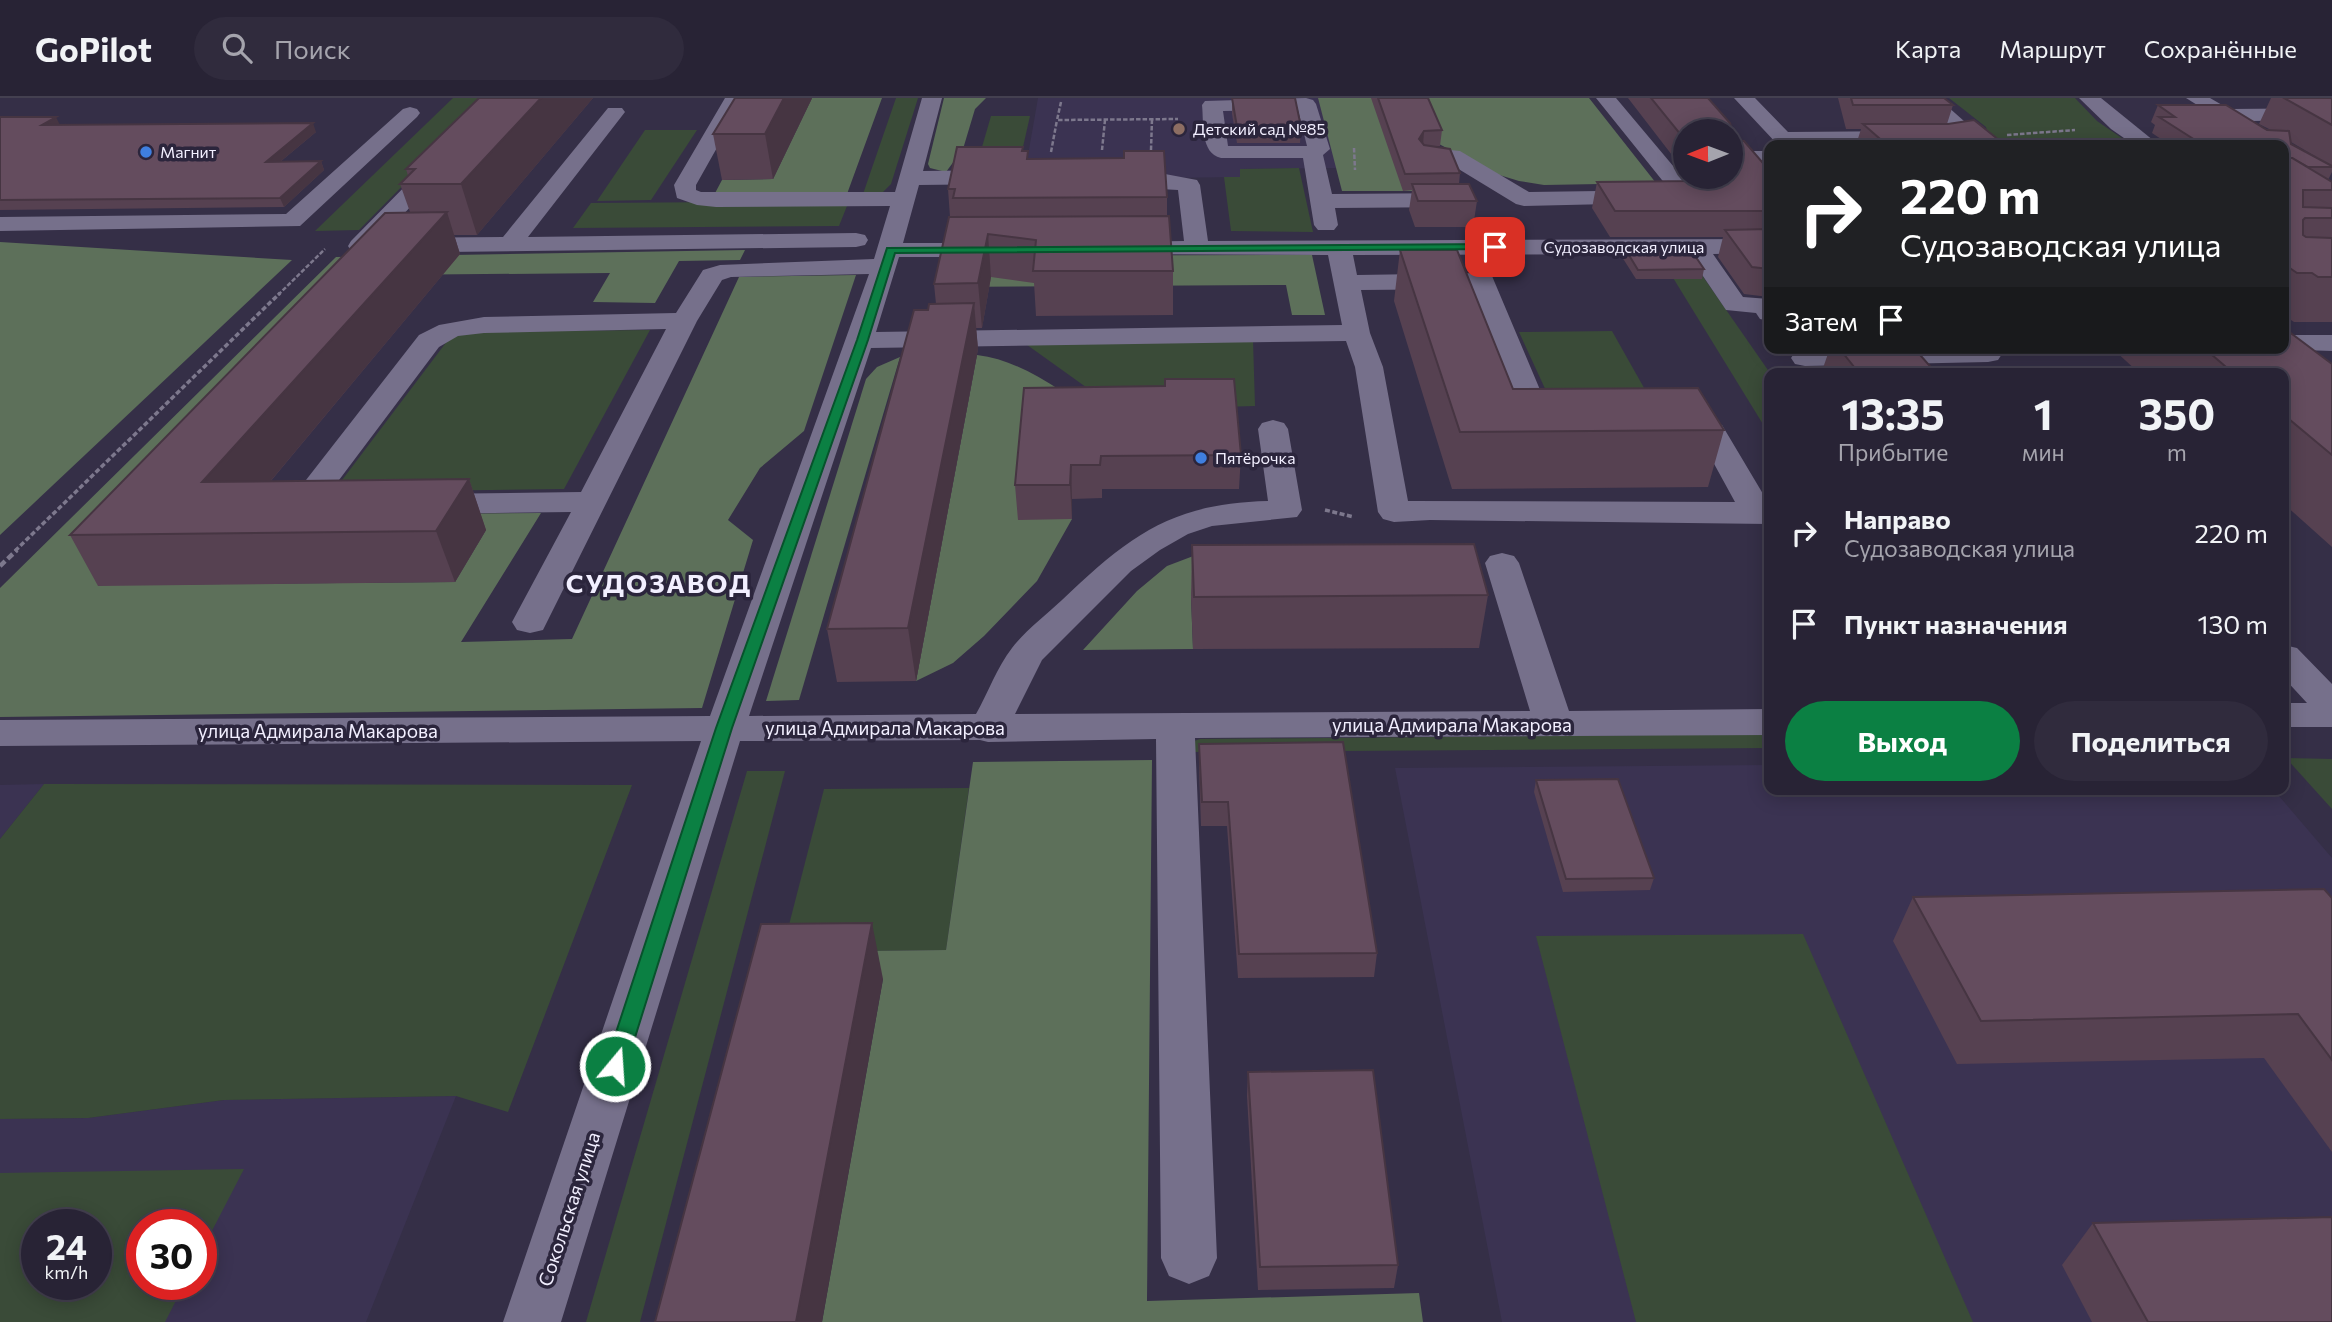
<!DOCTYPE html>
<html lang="ru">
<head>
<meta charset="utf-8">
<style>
  :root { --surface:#282335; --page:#302b3d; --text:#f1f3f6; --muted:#a5a4ad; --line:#444050; --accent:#0b8043 }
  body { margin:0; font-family:Commissioner,sans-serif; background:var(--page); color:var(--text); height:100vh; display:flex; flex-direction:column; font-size:26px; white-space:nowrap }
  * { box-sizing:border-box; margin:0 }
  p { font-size:23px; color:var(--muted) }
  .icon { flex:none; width:38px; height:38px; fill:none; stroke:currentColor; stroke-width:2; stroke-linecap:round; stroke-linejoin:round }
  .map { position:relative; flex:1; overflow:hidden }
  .panel { position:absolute; left:1764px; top:270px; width:525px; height:427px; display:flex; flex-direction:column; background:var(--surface); border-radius:14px; box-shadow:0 4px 18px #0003,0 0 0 2px var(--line) }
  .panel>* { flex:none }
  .banner { position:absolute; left:1764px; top:42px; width:525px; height:214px; border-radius:14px; box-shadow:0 4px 18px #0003,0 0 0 2px var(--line); background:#202124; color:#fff; overflow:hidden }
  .needle { width:46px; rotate:269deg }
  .buttons { position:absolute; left:1673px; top:21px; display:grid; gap:14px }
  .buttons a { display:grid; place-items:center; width:70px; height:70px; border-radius:50%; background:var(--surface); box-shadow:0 4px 18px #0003,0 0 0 2px var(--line); font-size:35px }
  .speed { position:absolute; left:21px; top:1111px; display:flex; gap:14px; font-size:35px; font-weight:700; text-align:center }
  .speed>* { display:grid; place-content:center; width:91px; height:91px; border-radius:50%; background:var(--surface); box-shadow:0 4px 18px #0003,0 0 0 2px var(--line); line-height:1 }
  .speed small { font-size:18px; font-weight:400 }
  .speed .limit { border:10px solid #d22; background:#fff; color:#111 }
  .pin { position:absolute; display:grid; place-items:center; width:60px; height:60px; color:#fff; margin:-30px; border-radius:14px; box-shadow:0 4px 10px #0006 }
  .me { position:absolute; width:77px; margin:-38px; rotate:18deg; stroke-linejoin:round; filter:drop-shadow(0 0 5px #0008) }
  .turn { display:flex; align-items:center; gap:24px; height:147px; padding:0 21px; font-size:32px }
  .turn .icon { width:91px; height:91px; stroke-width:2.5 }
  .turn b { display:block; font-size:49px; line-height:60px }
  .then { display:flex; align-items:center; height:66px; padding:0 21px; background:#0003; gap:14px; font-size:26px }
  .eta { display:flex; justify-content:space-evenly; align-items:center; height:119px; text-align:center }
  .eta b { font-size:42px; font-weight:700; line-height:49px }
  .primary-button { display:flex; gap:14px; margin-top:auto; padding:14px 21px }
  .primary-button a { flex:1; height:80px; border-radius:42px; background:var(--accent); color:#fff; font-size:28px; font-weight:700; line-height:80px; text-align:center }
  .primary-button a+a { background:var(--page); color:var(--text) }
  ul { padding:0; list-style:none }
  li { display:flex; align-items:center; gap:21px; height:91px; padding:0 21px }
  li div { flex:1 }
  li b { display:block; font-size:26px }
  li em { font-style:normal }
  header { display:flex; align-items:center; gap:42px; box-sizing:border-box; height:98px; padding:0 35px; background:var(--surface); border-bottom:2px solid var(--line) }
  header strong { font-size:33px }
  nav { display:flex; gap:38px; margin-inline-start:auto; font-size:24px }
  .search { width:490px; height:63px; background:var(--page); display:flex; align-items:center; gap:18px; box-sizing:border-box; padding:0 24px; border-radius:38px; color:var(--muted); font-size:26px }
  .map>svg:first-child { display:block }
  .built { fill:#3b3352; fill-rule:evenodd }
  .green { fill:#3a4b38; fill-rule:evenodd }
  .forest { fill:#5d705a }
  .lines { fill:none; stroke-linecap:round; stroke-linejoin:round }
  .path-far2 { stroke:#7d788d; stroke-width:2.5; stroke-dasharray:4.5 2; stroke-linecap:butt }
  .path-far1 { stroke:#7d788d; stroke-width:3.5; stroke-dasharray:5 2.5; stroke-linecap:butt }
  .path { stroke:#7d788d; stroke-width:4.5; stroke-dasharray:7 3.5; stroke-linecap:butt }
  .minor { fill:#76708b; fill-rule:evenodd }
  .wall { fill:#564151; fill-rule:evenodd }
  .shaded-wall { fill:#463542 }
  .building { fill:#644c5e; stroke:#463542; stroke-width:2 }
  .route { fill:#0b8043; stroke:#07532c; stroke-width:2 }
  .education-dot { fill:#8d6e63; stroke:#2b253c; stroke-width:2.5 }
  .shop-dot { fill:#3f7fe0; stroke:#2b253c; stroke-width:2.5 }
  .labels { text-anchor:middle; stroke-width:7; stroke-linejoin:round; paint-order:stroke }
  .far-poi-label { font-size:16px; fill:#f2efff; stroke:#2b253c; text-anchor:start }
  .far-street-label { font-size:16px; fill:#f2efff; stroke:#2b253c }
  .street-label { font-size:19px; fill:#f2efff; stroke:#2b253c }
  .district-label { font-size:26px; font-weight:bold; letter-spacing:2px; fill:#f2efff; stroke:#2b253c }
</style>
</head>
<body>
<header>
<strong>GoPilot</strong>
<div class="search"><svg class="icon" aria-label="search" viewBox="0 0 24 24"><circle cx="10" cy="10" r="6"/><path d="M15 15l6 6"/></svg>Поиск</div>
<nav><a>Карта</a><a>Маршрут</a><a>Сохранённые</a></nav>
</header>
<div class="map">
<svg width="2332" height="1224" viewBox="0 0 2332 1224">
  <rect width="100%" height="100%" fill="#352f47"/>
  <g class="built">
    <polygon points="1038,0 1318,0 1337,70 1240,71 1241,79 1163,80 1027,63"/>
    <polygon points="1769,667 1769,691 2273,691 2332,760 2332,1224 1502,1224 1395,670"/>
    <polygon points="44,686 0,741 0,687"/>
    <path d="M456 998 366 1224H0V1021L88 1020 224 1002ZM37 1127H96V1186H37ZM142 1127H201V1186H142Z"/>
  </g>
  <g class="green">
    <polygon points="453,0 489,0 359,132 315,133"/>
    <polygon points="896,0 918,0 891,86 881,96 862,99"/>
    <polygon points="1949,0 2075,0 2097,23 2132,47 1990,47 1986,29"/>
    <polygon points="991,18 1030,18 1023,49 982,49"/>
    <polygon points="645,32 697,32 651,102 597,103"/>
    <polygon points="1299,70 1313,134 1231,133 1224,79 1240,79 1240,71"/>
    <polygon points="849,103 839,128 573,130 591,105"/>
    <polygon points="1667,170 1697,170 1770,275 1769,336"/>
    <polygon points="650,232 564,391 333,394 454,234"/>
    <polygon points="1612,233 1661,320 1559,321 1519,234"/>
    <polygon points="1253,242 1255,308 1118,312 1023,244"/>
    <polygon points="1769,636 1769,650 1188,654 1194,643 1200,641"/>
    <polygon points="2286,660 2332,661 2332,711"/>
    <polygon points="747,673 785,673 640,1224 586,1224"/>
    <polygon points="44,686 632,687 508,1014 456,998 224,1002 88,1020 0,1021 0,741"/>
    <polygon points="969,690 946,852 782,854 824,691"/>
    <polygon points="1803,836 1973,1224 1636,1224 1536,838"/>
    <path d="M244 1071 201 1154V1127H142V1186L184 1187 165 1224H0V1075ZM37 1127H96V1186H37Z"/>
  </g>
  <g class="forest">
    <polygon points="812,0 882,0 847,96 714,97 722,82 773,81"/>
    <polygon points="944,0 986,0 975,11 963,51 946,74 930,70 928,66"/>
    <polygon points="1318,0 1589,0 1656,85 1544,87 1519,83 1496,76 1439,46 1379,19 1396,65 1455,93 1342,93"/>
    <polygon points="0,144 292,162 0,437"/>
    <polygon points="745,152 740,162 679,163 655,205 593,204 610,175 381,177 99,487 455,484 486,432 430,416 541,415 461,544 572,541 739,179 856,177 804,333 760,370 728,422 753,442 702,610 0,619 0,490 336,159"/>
    <polygon points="1312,157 1325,217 1292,217 1286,187 947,189 954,158"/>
    <path d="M977 257C1025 263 1063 295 1103 321L1027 323 1072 421 1037 483 984 538 953 565 916 583Z"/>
    <polygon points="900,259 799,602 766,603 866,281 877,269"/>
    <polygon points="1196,457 1191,499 1193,551 1083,552 1137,493 1167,468"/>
    <polygon points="1152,662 1147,1203 1419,1195 1423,1224 822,1224 883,881 782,854 946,852 973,664"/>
  </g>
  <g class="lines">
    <g class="path-far2">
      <polyline points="1061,4 1057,22 1178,21"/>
      <polyline points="2007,37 2075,32"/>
      <polyline points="2076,47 2087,41"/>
      <polyline points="1354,50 1355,72"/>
      <polyline points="1102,52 1105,22"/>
      <polyline points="1151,52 1152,21"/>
      <polyline points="1051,54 1057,22"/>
      <polyline points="278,197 325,151"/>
    </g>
    <g class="path-far1">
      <polyline points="1325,412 1354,419"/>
      <polyline points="15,453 280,195"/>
    </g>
    <polyline class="path" points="0,468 17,452"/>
    <g class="minor">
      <polygon points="492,0 513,0 381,140 503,139 608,10 622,10 625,14 528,139 856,135 865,137 868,142 865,147 856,149 360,155 351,153 348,148 351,143"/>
      <path d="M725 0H745L696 87V92L701 94H895L922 0H942L923 73 1004 72 1012 74 1015 79 1012 84 1004 86 919 87 903 145H994L1003 147 1006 152 1003 157 994 159H899L876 234 1342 227 1328 157 1111 156 1108 151 1111 146 1120 144 1184 143 1178 92 1105 88 1102 83 1105 78 1113 76H1165L1197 82 1200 87 1208 143 1769 141V155L1713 156 1743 199 1769 201V223L1760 221 1756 215 1726 212 1688 156 1353 157 1357 177 1483 175 1492 178 1554 325 1560 327 1564 333 1560 339 1549 342 1531 339 1527 333 1473 191 1361 192 1370 235 1383 269 1408 403 1735 404 1701 342 1665 339 1661 333 1665 327C1683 322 1704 322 1722 327L1769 406V426L1430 422 1394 424 1383 421 1378 414 1355 269 1346 243 871 250 749 618 976 616C988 595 997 569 1012 550 1026 532 1046 517 1062 502 1129 438 1172 405 1268 403L1258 331 1262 325 1273 322 1284 325 1288 331 1302 412 1297 419 1212 428 1188 436 1160 452 1131 473 1042 562 1015 616 1530 613 1485 465 1490 458 1502 455 1514 458 1519 465 1569 613 1769 611V637L1195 640 1217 1160 1209 1178 1189 1186 1169 1178 1161 1160 1156 641 988 644 980 642 740 643 561 1224H503L701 643 0 648V622L710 618 869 176 731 179 722 182 697 223 543 532 530 535 517 532 512 524 571 414 426 416 415 413 410 406 415 399 426 396 581 394 666 231 484 235 458 238 439 249 333 390 331 395 360 400 365 407 360 414 349 417 309 410 299 397 306 382 419 237 439 227 484 219 676 215 703 172 720 167 874 161 890 108 716 109 697 107 677 100 674 87Z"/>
      <path d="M1306 0 1313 2 1316 6 1330 51 1323 57 1332 96 1462 95 1470 97 1473 102 1470 107 1462 109 1335 110 1338 127 1334 132H1318L1314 127 1303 60H1221C1200 55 1204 25 1202 7L1205 3ZM1298 12 1307 48H1228L1223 13Z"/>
      <polygon points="1596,0 1616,0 1695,94 1698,99 1695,104 1524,108 1516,106 1447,64 1423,61 1420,56 1423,51 1431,50 1460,53 1529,94 1670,92"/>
      <polygon points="1734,0 1755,0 1788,34 1912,33 1919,35 1922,39 1919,43 1912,45 1778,47"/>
      <polygon points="1916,0 1938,0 1982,39 1979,43 1935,43 1932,39 1935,35 1952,33"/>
      <polygon points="2079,0 2101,0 2159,47 2134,47 2111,31"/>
      <polygon points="2186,0 2210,0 2229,11 2332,10 2332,22 2250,23 2283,43 2287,47 2284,51 2284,47 2261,47"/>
      <polygon points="410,9 417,11 420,15 417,19 300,128 0,133 0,119 286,116 403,11"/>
      <rect x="1731" y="53" width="38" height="12"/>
      <polygon points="2284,237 2332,237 2332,253 2274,251 2284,250"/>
      <polygon points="1998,250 2002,256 1998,262 1988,264 1805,268 1795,266 1791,260 1795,254 1805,252"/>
      <polygon points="2284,547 2297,550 2332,586 2332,629 2284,629 2284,605 2307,605 2284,580"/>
    </g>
  </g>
  <g class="wall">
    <polygon points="479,0 593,0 477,137 454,137 460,156 270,384 469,381 486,432 455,484 98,488 70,437 410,114 400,86 408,78 406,71"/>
    <polygon points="735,0 812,0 773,81 722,82 713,36"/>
    <polygon points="1232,0 1301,29 1300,45 1237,45 1232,16"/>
    <polygon points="1371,0 1428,0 1442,32 1440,48 1430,48 1460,75 1459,86 1477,103 1473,129 1415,129 1409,112 1412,92 1403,93"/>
    <polygon points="1628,0 1708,0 1735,42 1769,72 1769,199 1744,196 1718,159 1723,139 1610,139 1592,110 1597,84 1693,83 1689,79 1731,79 1685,33 1685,74"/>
    <polygon points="1838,0 1944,0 1953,7 1947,26 2005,47 1856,47 1861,31 1846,31"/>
    <path d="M2271 0H2332V74L2328 82 2332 84V224H2294L2288 220H2284V47H2170L2152 35 2155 27 2151 24 2158 7 2271 32 2259 26ZM2291 44 2328 66 2291 46Z"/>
    <polygon points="0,19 60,27 316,34 280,64 321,63 324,72 284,109 0,112"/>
    <polygon points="1023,49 1023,53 1029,61 1167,99 1167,118 1173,173 1173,217 1036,218 1034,185 991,179 982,230 976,230 978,251 916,583 837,584 827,531 928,212 936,206 934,186 950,119 948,91"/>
    <polygon points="1624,149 1704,171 1702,181 1636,181 1622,159"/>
    <polygon points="1400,152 1513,291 1724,332 1708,389 1452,391 1394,203"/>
    <polygon points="1830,250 1914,250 1936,275 1827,275 1823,270"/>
    <polygon points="2112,250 2284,250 2332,266 2332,449 2284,406 2284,275 2139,275"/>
    <polygon points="1024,290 1241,357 1239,391 1102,391 1102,400 1072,401 1072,421 1018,422 1015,387"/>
    <polygon points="1192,447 1488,497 1479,550 1193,551 1191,499"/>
    <polygon points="1199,646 1377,855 1374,879 1238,880 1227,728 1201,728 1199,670"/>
    <polygon points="1536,682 1654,780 1650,792 1563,794 1534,694"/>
    <polygon points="1913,799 2332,800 2332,1054 2264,960 1957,966 1893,843"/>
    <polygon points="1248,974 1398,1167 1394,1190 1258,1192 1247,998"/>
    <polygon points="2093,1125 2332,1224 2092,1224 2062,1167"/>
  </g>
  <g class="shaded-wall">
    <polygon points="541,0 593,0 477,137 461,86"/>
    <polygon points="784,0 812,0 773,81 765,36"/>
    <polygon points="56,19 60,27 42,27"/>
    <polygon points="313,25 316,34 269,73 266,64"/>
    <polygon points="1424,33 1423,48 1419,41"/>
    <polygon points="321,63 324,72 284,109 280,100"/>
    <polygon points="447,114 460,156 227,435 202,384"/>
    <polygon points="988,136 991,179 982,230 978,185"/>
    <polygon points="974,205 978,251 916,583 908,530"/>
    <polygon points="1071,367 1072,401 1072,421 1070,387"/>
    <polygon points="469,381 486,432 455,484 436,433"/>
    <polygon points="872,825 883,881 822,1224 796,1224"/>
  </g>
  <g class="building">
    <polygon points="479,0 541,0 461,86 400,86 415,71 406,71"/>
    <polygon points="735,0 784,0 765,36 713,36"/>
    <polygon points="1232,0 1295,0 1301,29 1237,29"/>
    <polygon points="1378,0 1428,0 1442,32 1424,33 1419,41 1424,47 1450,51 1460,75 1405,76"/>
    <polygon points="1651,0 1708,0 1730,25 1735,42 1744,43 1769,72 1769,113 1615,113 1597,84 1693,83 1702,79 1731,79 1731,33 1685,33 1685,42"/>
    <polygon points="1851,0 1944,0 1953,7 1853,7"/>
    <polygon points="2284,0 2332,0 2332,27"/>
    <polygon points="2158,7 2226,7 2267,32 2289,33 2291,46 2332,68 2332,69 2308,69 2292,60 2284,60 2284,47 2203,47 2159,19 2175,19"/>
    <polygon points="0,19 56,19 42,27 313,25 266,64 321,63 280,100 0,102"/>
    <polygon points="1974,22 2005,47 1887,47 1863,26 1948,26"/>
    <polygon points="957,49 1023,49 1022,53 1028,53 1027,61 1124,60 1124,53 1164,53 1167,99 953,100 955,91 948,91"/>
    <polygon points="2284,60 2292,60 2332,84 2332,92 2303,92 2303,109 2332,110 2332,120 2305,120 2303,122 2303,137 2306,139 2332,140 2332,179 2318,179 2312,175 2297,175 2284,166"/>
    <polygon points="1412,86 1469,86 1477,103 1418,103"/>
    <polygon points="447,114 202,384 469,381 436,433 70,437 385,115"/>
    <polygon points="1169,118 1173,173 1033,173 1036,142 988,136 978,185 934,186 949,119"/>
    <polygon points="1769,131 1769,171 1752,169 1725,132"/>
    <polygon points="1624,149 1689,149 1704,171 1638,172"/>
    <polygon points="1400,152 1457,152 1513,291 1698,290 1724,332 1460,334"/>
    <polygon points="974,205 908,530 827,531 914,212 928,212 929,206"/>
    <polygon points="2284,230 2332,266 2332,357 2284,317 2284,275 2233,275 2204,250 2284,250"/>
    <polygon points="1839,250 1914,250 1936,275 1859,275"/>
    <polygon points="1165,281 1234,281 1241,357 1101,358 1100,367 1071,367 1070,387 1015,387 1024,290 1165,288"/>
    <polygon points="1474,446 1488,497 1194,499 1192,447"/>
    <polygon points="1343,644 1377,855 1239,856 1228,704 1202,704 1199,646"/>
    <polygon points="1618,681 1654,780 1566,781 1536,682"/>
    <polygon points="2324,791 2332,800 2332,962 2298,916 1981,923 1913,799"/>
    <polygon points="872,825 796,1224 655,1224 761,826"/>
    <polygon points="1373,972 1398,1167 1260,1169 1248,974"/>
    <polygon points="2332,1119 2332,1224 2148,1224 2093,1125"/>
  </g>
  <polygon class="route" points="1495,146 1500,149 1498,151 895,155 868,242 732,630 626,968 623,974 615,976 608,974 605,968 716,630 857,242 887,150"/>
  <circle class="education-dot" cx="1179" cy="31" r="7"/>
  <g class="shop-dot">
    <circle cx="146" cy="54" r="7"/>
    <circle cx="1201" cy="360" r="7"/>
  </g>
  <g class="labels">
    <g class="far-poi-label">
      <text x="1193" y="37">Детский сад №85</text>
      <text x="160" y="60">Магнит</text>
      <text x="1215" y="366">Пятёрочка</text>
    </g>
    <g class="far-street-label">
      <text x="1624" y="155">Судозаводская улица</text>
    </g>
    <g class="street-label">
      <text x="1452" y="634">улица Адмирала Макарова</text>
      <text x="885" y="637">улица Адмирала Макарова</text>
      <text x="318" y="640">улица Адмирала Макарова</text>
      <text transform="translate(569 1111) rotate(-72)" y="7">Сокольская улица</text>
    </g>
    <g class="district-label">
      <text x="659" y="495">СУДОЗАВОД</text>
    </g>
  </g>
</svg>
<div class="buttons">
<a><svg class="needle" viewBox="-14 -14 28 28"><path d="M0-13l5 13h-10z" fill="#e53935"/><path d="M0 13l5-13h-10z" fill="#a5a4ad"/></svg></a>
</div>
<div class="speed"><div>24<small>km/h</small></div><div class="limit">30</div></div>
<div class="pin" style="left:1495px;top:149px;background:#d93025"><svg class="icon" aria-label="arrive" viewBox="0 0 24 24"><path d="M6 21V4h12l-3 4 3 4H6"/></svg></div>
<svg class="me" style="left:615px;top:968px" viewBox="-20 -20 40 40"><circle r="17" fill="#0b8043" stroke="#fff" stroke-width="3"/><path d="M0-11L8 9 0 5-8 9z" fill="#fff"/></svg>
<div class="banner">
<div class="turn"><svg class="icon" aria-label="right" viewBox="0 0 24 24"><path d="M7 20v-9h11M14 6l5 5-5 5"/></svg><div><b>220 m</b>Судозаводская улица</div></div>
<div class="then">Затем<svg class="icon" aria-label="arrive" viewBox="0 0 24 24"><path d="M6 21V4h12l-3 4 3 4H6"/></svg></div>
</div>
<section class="panel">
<div class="eta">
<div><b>13:35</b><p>Прибытие</p></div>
<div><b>1</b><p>мин</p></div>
<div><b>350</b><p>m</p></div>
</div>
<ul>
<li><svg class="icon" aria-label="right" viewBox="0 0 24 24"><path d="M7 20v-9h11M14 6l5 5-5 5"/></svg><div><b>Направо</b><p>Судозаводская улица</p></div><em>220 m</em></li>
<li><svg class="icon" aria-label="arrive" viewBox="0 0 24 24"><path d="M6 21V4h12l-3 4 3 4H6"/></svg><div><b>Пункт назначения</b></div><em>130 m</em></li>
</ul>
<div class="primary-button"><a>Выход</a><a>Поделиться</a></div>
</section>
</div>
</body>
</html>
